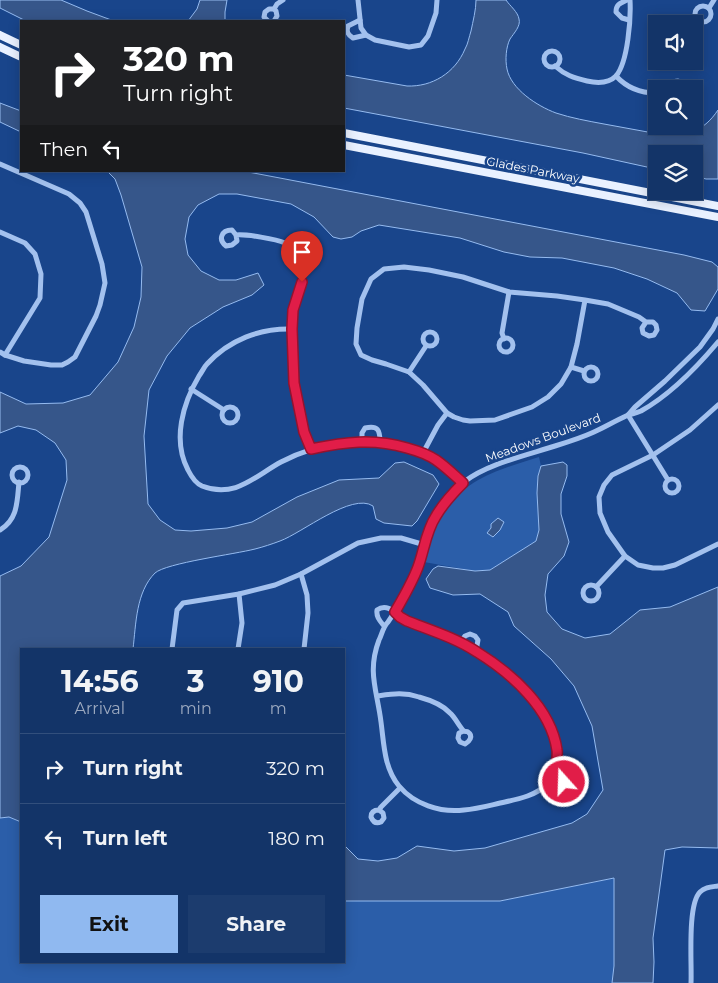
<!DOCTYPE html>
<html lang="en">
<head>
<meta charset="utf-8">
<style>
  :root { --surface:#133468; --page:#1c3c6e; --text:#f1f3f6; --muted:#9daac0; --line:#324f7c; --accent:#90b9f0 }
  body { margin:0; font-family:Montserrat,sans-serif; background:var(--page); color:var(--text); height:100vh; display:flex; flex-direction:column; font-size:19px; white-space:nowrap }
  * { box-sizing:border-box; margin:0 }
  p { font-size:16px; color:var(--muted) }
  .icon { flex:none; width:28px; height:28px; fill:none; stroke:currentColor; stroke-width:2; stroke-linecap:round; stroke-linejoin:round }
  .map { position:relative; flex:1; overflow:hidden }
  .side { position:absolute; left:20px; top:648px; width:325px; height:315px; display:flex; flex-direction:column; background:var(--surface); border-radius:0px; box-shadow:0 2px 12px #0003,0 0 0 1px var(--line) }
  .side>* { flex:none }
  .hud { position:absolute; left:20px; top:20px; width:325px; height:152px; border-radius:0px; box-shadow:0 2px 12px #0003,0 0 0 1px var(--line); background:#202124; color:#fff; overflow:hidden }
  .fabs { position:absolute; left:648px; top:15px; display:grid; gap:10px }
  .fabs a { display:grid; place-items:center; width:55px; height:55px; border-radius:0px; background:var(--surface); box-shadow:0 2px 12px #0003,0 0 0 1px var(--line); font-size:25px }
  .pin { position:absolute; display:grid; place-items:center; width:42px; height:42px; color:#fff; margin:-51px -21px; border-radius:50% 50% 50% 0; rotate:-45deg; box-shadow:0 0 5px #0007 }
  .pin .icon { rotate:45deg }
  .me { position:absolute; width:55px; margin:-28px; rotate:340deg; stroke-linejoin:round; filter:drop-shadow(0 0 4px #0008) }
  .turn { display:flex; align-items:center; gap:18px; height:105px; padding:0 20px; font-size:22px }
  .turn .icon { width:65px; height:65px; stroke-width:2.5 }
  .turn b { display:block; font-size:35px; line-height:42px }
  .then { display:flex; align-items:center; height:48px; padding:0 20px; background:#0003; gap:10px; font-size:19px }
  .eta { display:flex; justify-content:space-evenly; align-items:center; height:85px; text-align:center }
  .eta b { font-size:30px; font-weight:700; line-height:35px }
  .cta { display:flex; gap:10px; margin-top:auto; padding:10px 20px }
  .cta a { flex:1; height:58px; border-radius:0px; background:var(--accent); color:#111; font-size:20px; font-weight:700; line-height:58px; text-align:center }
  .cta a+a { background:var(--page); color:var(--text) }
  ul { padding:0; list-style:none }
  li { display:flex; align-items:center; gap:15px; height:70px; padding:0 20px; border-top:1px solid var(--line) }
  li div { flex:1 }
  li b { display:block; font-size:19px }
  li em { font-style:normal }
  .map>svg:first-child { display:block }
  .green { fill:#2b5ea9 }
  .water { fill:#36568a; stroke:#95bbf0 }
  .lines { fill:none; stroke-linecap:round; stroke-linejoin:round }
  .street { stroke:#a3c1ee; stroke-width:5 }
  .primary { stroke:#e9f1ff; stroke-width:8 }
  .route-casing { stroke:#92132f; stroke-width:12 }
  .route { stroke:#e11d48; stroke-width:9 }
  .labels { text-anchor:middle; stroke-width:5; stroke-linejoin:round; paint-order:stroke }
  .street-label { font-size:12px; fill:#fff; stroke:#19458b }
</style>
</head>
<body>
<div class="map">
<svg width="718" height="983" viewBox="0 0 718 983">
  <rect width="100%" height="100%" fill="#19458b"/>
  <g class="green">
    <path d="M539 457 541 466 538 476 537 493 539 530 536 541 490 570 475 571 424 562C428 548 432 532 439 519 462 479 498 470 539 457Z"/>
    <polygon points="9,817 21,822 21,961 344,961 344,901 500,901 615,878 614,966 612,983 0,983 0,818"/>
  </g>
  <g class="water">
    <polygon points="0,0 61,0 87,11 114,21 26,21 0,8"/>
    <polygon points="200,0 227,0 225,12 225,21 188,21 197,9"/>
    <path d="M476 0H506C510 6 518 12 519 19 521 26 514 33 510 39 506 47 505 60 507 69 511 89 537 106 556 113 571 118 588 121 604 124 624 128 644 131 664 135 688 136 704 131 718 110V179H706L694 176V154H656V169L583 153 344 108V75L407 86C432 87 455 73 465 49 468 44 469 37 471 31 473 21 476 10 476 0Z"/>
    <polygon points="0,103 21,111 21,132 0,122"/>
    <path d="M107 171H243L684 255 712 262 718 267V289L705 311 691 310 677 293 647 279 614 268 562 258 530 257 504 252 460 238 379 225 361 231 352 237 341 239 333 237 314 217 291 204 237 194H219L198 205 189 217 185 239 188 255 201 271 219 280H236L258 273 264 285 252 295 223 307 190 328 167 356 149 390 144 436 148 504 160 520 175 530 191 531 227 528 252 522 297 497 339 480 379 478 395 463 404 462 433 475 439 484 417 521 412 526 384 523 376 519 373 506C352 492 302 533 280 541 272 544 263 547 255 549 236 554 166 563 155 573 136 592 136 624 133 649H21V822L9 817 0 818V576L21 566 49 537 67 480 66 460 55 443 36 430 18 426 0 433V392L26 404 63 403 90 395 118 362 134 327 141 297 142 267 121 195 115 179Z"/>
    <polygon points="563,462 567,465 567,476 561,494 561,514 569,542 564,556 548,574 545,595 547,612 562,629 585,638 610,634 640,610 670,607 718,587 718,848 682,847 665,850 653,938 654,962 653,983 612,983 614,966 614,878 500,901 344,901 344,845 358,859 378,861 397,858 417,846 454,851 485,848 572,823 587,814 603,790 592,726 574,686 551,659 514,626 508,612 480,594 453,595 430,588 426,579 433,569 438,566 475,571 490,570 536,541 539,530 537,493 538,476 541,466"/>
    <polygon points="498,518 504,522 500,530 493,537 487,533 491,528 491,524"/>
  </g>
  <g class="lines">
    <g class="street">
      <polyline points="358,0 361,28 366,35 375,40 409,47 421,45 428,36 436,13 437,0"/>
      <path d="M627 0C621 3 616 4 616 12L622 18 629 20"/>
      <circle cx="703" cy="14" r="8"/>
      <polyline points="709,8 714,0"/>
      <path d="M360 20 348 26C346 32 348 35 353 38L366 35"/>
      <polyline points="268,21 264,17 265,12 269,9 274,9 277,4 283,0"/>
      <polyline points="274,21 277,16 276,11 274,9"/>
      <circle cx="552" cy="59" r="8"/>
      <path d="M555 66C565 75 574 78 587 81 596 83 608 84 616 76 628 62 631 18 630 0"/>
      <path d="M616 76C627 88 640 93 656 93"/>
      <path d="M671 89C670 84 673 81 678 81L683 83 684 89"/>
      <polyline points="0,164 69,194 80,203 86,212 102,264 105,283 100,305 96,316 75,357 68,362 62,365 51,365 24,361 5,355 0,352"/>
      <polyline points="0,232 25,243 35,254 41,274 40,298 5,355"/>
      <path d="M236 235 237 241 232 245 226 246C218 240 221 230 232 230L236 235C246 234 276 239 285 243 291 246 298 252 301 259 308 276 296 294 293 310 292 315 292 321 292 326 291 336 293 346 293 356 295 388 299 419 311 449"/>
      <polyline points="585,300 557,296 509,292 463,277 429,270 404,267 384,269 371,279 362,299 357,328 356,344 361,355 372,360 386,364 409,372 423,385 447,413 454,417 463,420 470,421 495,420 532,407 548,397 561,384 571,367 577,344 585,300 608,304 639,317 646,322 653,322 656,325 657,330 654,335 649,336 643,333 642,328 646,322"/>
      <path d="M292 329C260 328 229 340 207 364 204 367 202 372 199 376 183 403 172 440 188 470 191 476 195 483 202 486 235 499 255 476 281 462 319 442 365 436 406 448 412 450 418 451 424 453 439 460 451 472 463 483"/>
      <circle cx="430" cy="339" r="7"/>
      <circle cx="506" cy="345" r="7"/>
      <polyline points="504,339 502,333 509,292"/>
      <circle cx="591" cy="374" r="7"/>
      <polyline points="571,367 584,371"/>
      <polyline points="409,372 426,346"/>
      <polyline points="191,389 224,410"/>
      <polyline points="718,405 690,430 653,455 612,475 604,485 599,497 600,513 608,532 625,556 638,565 653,568 663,568 675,565 718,544"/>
      <circle cx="230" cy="415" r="8"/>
      <polyline points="629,414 635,407 665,381 700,347 713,329 718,319"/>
      <polyline points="628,415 668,480"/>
      <path d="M362 441V433L365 428C378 425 380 430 380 442"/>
      <polyline points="423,453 438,425 447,413"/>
      <circle cx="20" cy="475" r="8"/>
      <circle cx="672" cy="486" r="7"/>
      <path d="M0 530C18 519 17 502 19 482"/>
      <polyline points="301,574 307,595 308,613 304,649"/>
      <circle cx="591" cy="593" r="8"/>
      <polyline points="596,587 625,556"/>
      <path d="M384 626C380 621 376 617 377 610 388 602 397 615 407 621 429 630 452 638 473 650 507 668 548 707 556 745 558 758 557 774 547 784 537 795 519 799 505 802 491 805 478 809 464 810 440 813 414 804 399 786 384 768 384 744 381 722 377 690 367 672 379 640 382 634 383 627 388 622 400 605 410 587 418 568 423 555 426 541 430 528 437 511 449 493 464 482 487 464 527 455 555 446 568 442 581 438 594 432 605 427 615 421 626 416 631 414 636 413 641 411 670 395 697 367 718 342"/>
      <polyline points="460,643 465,636 470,634 475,636 478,640 476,651"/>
      <polyline points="172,649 177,610 183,603 239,594 275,585 301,574 358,543 381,538 401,538 425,545"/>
      <polyline points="238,649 242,623 239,594"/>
      <path d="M377 696C392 694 404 692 419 697 430 700 442 704 450 713 455 717 460 728 464 731 465 732 467 731 468 732 474 736 469 742 465 744L460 742 458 738 459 733 464 731"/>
      <path d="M546 785C553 789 558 791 564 785L563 777 556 769"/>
      <path d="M379 810 383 813 384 818 381 822C376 824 373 822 371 817 371 812 374 810 379 810L381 807 400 788"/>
      <path d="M691 983C692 964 687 905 700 892 705 887 711 887 718 886"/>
    </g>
    <g class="primary">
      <polyline points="0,35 21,45"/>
      <polyline points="0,47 21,57"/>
      <polyline points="344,133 718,206"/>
      <polyline points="344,145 718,217"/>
    </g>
  </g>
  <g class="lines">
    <g class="route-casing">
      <path id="route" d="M302 282 293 310 292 329 294 383 304 432 311 449C345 442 373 438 407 448 418 451 427 454 436 460 446 467 454 475 463 483 453 493 443 504 436 516 426 531 424 551 418 567 412 583 403 598 395 612L400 617 407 621C430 630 456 638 477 652 511 673 551 708 557 750 558 756 556 762 556 769L563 777 564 782"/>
    </g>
    <use href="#route" class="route"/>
  </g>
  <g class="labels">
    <g class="street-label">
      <text transform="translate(533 170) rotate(11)" y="4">Glades Parkway</text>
      <text transform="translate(543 438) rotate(-20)" y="4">Meadows Boulevard</text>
    </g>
  </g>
</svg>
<div class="fabs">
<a><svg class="icon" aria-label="sound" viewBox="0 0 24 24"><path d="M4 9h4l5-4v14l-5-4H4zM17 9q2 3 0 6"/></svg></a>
<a><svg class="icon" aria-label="search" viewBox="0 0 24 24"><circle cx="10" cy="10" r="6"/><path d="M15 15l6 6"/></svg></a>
<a><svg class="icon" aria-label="layers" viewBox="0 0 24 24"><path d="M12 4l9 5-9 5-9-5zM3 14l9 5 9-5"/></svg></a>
</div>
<div class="pin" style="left:302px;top:282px;background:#d93025"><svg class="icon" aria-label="arrive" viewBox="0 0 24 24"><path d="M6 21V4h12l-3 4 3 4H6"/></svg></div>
<svg class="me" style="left:564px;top:782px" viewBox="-20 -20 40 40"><circle r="17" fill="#e11d48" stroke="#fff" stroke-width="3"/><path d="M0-11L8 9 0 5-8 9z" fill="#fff"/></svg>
<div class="hud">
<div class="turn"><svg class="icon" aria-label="right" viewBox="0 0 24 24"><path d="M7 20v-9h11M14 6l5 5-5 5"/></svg><div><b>320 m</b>Turn right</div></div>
<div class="then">Then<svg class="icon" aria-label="left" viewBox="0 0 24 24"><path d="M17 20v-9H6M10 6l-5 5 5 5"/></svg></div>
</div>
<section class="side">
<div class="eta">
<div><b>14:56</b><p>Arrival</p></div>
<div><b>3</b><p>min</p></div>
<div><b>910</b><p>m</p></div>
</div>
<ul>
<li><svg class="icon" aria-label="right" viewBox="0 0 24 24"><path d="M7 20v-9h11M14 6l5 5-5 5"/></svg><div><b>Turn right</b></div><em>320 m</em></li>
<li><svg class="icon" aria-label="left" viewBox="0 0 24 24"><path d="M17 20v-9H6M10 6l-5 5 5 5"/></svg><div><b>Turn left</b></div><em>180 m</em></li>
</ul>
<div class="cta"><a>Exit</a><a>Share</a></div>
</section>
</div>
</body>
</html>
